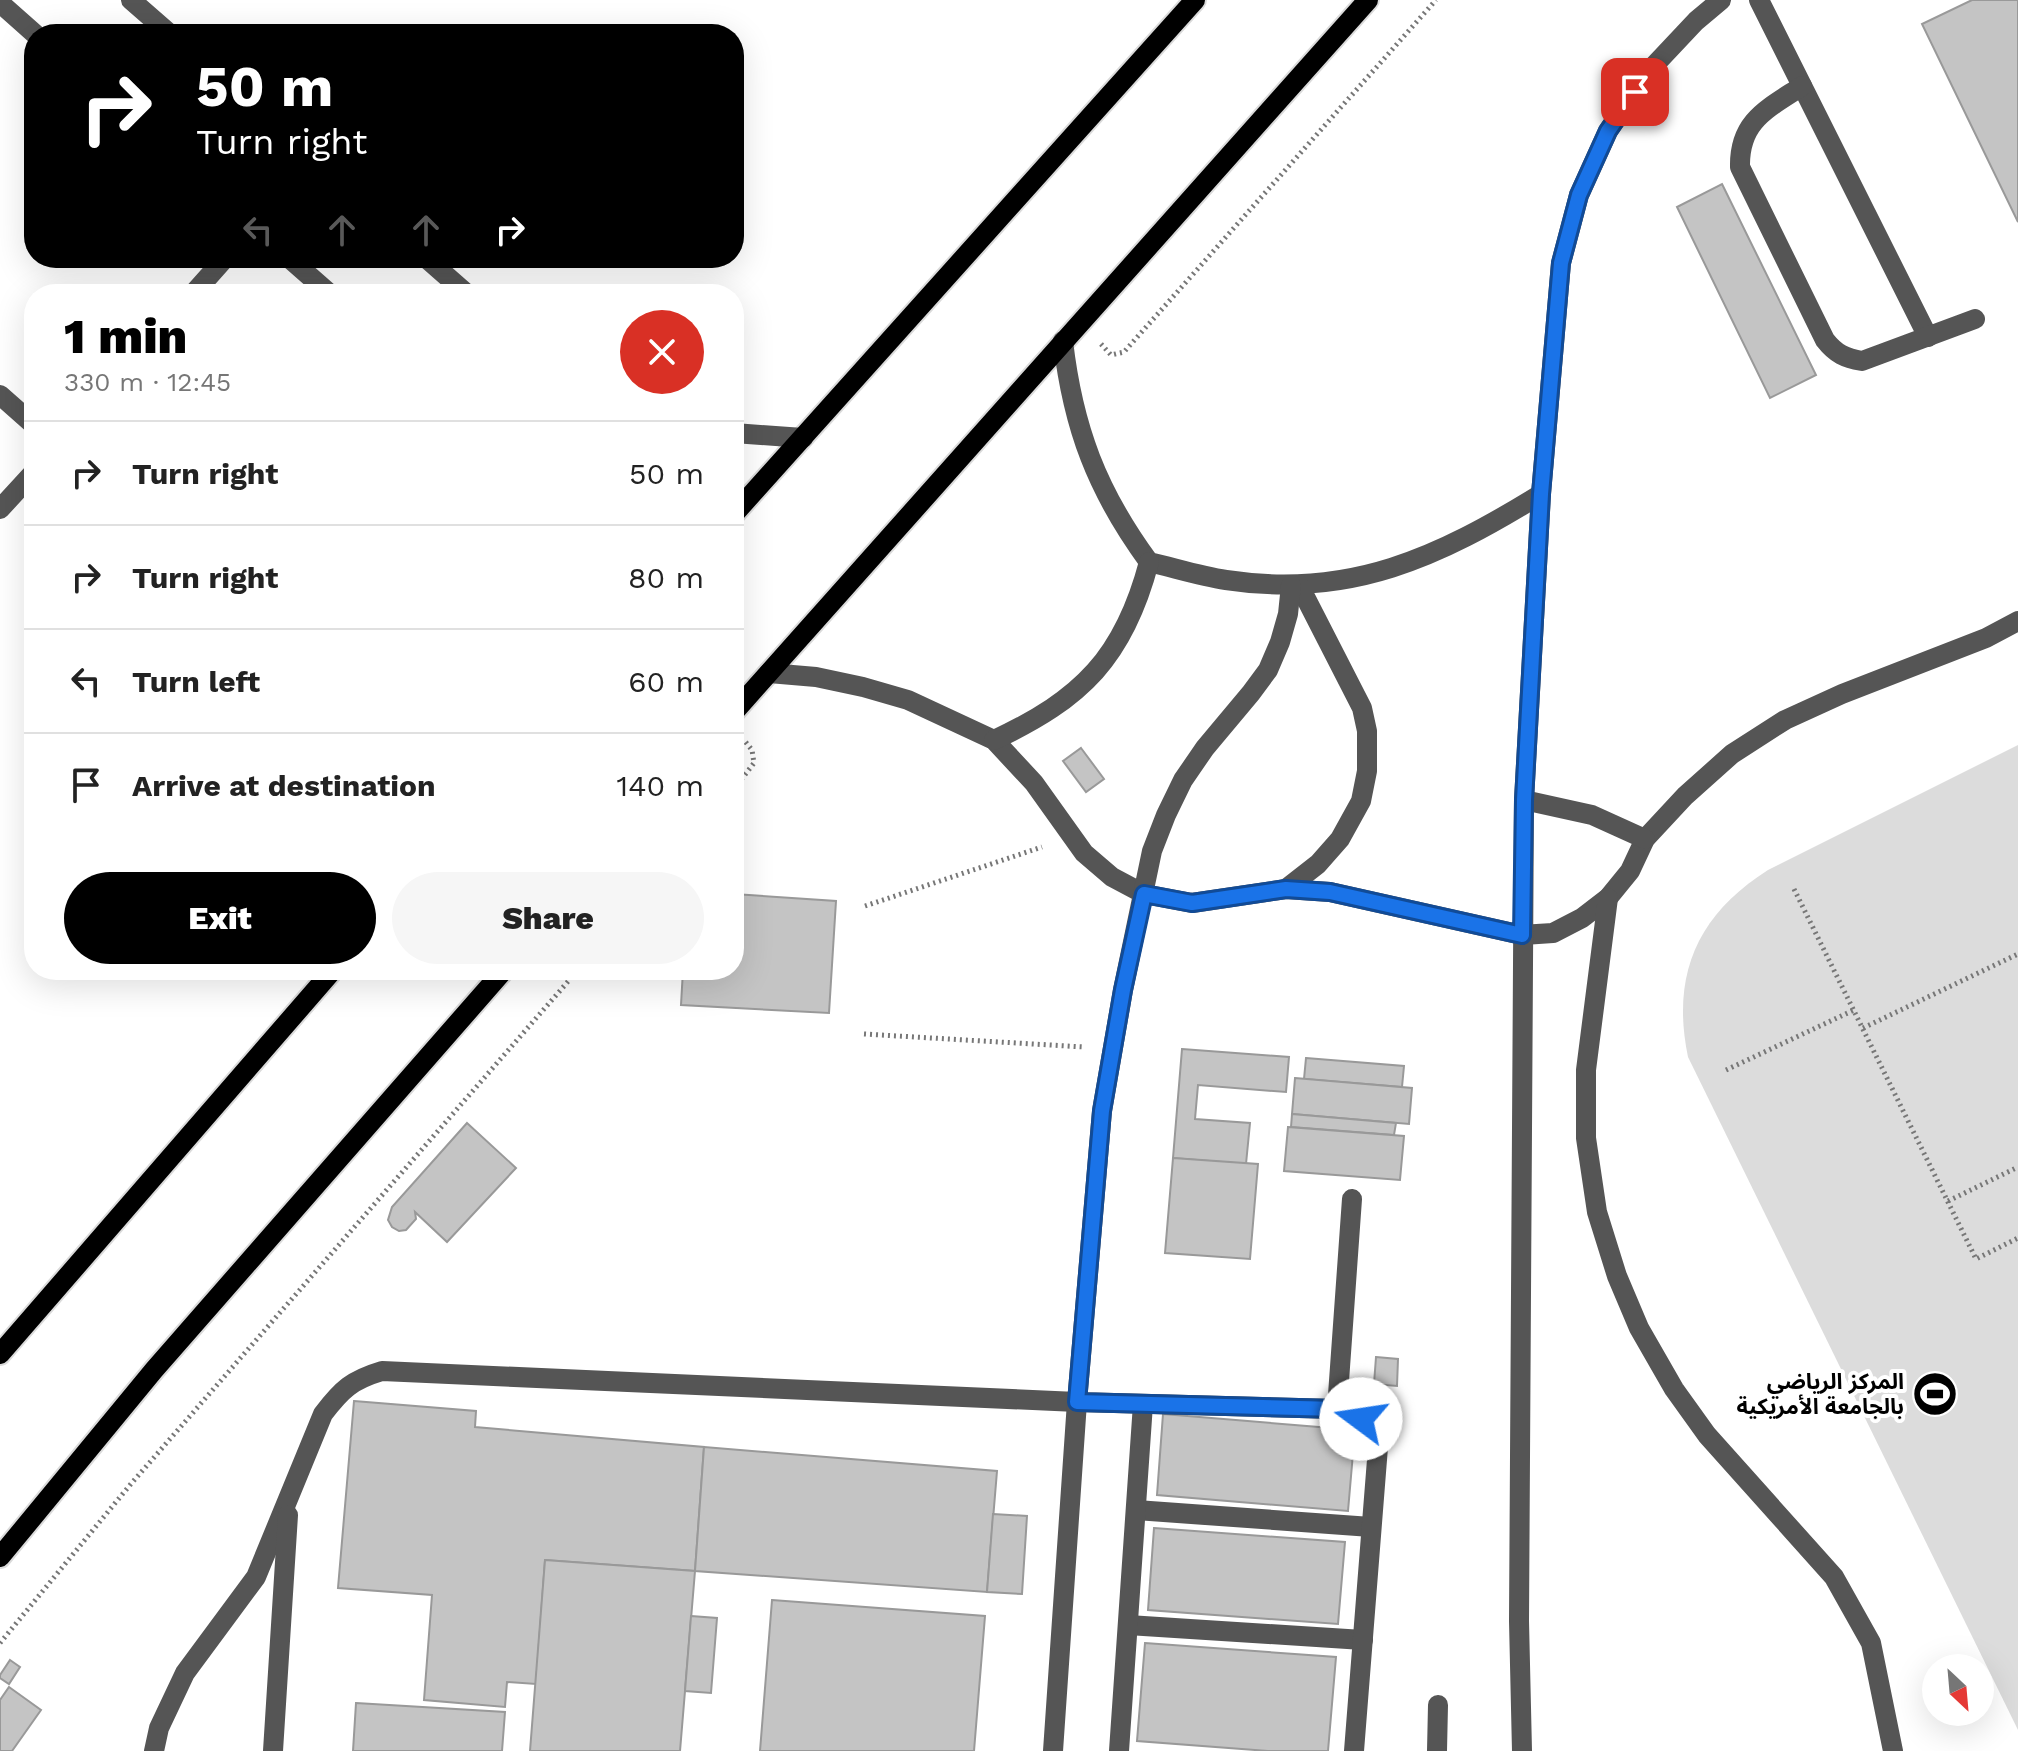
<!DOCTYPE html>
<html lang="en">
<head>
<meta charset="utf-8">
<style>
  :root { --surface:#fff; --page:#f6f6f6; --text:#222; --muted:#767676; --line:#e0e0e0; --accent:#000 }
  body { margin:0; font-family:"Work Sans","Noto Sans Arabic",sans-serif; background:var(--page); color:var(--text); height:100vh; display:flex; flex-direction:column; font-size:30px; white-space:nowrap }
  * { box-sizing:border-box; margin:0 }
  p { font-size:26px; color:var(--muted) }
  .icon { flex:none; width:44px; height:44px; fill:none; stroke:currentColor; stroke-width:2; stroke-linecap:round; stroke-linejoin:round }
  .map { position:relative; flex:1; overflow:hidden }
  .side { position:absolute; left:24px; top:284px; width:720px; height:696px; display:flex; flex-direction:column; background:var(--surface); border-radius:32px; box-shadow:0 8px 32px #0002 }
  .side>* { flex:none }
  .top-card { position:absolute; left:24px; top:24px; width:720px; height:244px; border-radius:32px; box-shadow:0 8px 32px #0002; background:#000; color:#fff; overflow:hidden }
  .needle { width:52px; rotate:154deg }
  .tools { position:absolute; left:1922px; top:1654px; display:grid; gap:16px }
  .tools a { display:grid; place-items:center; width:72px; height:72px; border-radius:50%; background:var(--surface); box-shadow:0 8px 32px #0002; font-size:40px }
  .pin { position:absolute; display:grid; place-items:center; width:68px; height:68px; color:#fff; margin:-34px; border-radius:16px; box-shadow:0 4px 12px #0006 }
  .me { position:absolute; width:88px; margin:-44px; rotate:284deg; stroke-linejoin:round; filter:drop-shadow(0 0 6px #0008) }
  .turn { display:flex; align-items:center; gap:28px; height:168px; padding:0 40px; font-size:36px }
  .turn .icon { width:104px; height:104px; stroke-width:2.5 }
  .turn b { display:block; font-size:56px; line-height:68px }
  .lanes { display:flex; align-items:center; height:76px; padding:0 40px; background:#0003; justify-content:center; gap:40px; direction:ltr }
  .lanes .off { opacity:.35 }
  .round { display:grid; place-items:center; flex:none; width:84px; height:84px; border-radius:42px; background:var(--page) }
  .head { display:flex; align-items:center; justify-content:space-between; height:136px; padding:0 40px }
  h1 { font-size:48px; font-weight:800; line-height:60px; color:var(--accent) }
  .action { display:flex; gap:16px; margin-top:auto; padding:16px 40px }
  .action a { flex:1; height:92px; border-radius:48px; background:var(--accent); color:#fff; font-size:32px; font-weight:800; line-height:92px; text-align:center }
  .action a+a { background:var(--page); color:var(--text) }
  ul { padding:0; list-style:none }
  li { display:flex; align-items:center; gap:24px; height:104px; padding:0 40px; border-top:2px solid var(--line) }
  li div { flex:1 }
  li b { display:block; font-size:30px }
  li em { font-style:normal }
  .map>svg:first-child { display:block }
  .green { fill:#dcdcdc }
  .building { fill:#c4c4c4; stroke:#999; stroke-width:2 }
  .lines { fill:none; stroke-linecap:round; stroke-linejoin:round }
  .major-casing { stroke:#dbdbdb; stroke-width:24 }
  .path { stroke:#777; stroke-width:5; stroke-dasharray:2 4; stroke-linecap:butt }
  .minor { stroke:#555; stroke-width:20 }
  .major { stroke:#000; stroke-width:20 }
  .route-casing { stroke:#114b97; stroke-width:20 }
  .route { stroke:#1a73e8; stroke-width:14 }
  .labels { text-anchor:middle; stroke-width:8; stroke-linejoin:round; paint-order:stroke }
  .poi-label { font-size:22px; font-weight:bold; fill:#000; stroke:#fff; text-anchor:end }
</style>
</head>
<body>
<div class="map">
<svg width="2018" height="1751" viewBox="0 0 2018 1751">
  <rect width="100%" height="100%" fill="#fff"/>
  <path class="green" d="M2018 745V1730L1688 1057C1671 975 1697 915 1768 870Z"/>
  <g class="building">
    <polygon points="1972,0 2018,0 2018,222 1922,24"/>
    <polygon points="1722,184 1816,375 1770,398 1677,207"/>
    <polygon points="1081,748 1104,779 1086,792 1063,761"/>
    <polygon points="734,894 836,901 829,1013 681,1005 683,970 734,970"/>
    <polygon points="1182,1049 1289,1057 1286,1092 1198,1085 1195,1119 1250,1123 1246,1164 1173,1158"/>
    <polygon points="1306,1058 1404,1066 1402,1087 1304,1079"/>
    <polygon points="1295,1078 1412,1088 1409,1124 1292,1114"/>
    <polygon points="1292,1114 1396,1123 1394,1135 1291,1127"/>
    <polygon points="467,1123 516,1168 447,1242 415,1212 416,1219 406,1230 399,1231 392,1227 388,1220 392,1207"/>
    <polygon points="1288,1127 1404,1136 1400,1180 1284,1171"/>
    <polygon points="1173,1158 1258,1164 1250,1259 1165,1253"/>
    <polygon points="1376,1357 1398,1359 1397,1386 1374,1384"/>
    <polygon points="354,1401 476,1411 475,1427 704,1447 695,1571 545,1560 536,1684 507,1682 505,1707 424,1700 432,1595 338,1588"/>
    <polygon points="1163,1414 1355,1430 1348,1511 1157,1495"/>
    <polygon points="704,1447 997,1471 987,1592 695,1571"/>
    <polygon points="993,1514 1027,1516 1022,1594 987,1592"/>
    <polygon points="1154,1528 1345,1542 1338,1624 1148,1610"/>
    <polygon points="545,1560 695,1571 680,1751 530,1751"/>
    <polygon points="772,1600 985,1616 974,1751 760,1751"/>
    <polygon points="691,1616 717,1618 711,1693 685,1691"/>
    <polygon points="1145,1643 1336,1657 1328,1751 1268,1751 1137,1741"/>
    <polygon points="10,1660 20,1667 9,1684 0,1678 0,1675"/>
    <polygon points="9,1687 41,1710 12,1751 0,1751 0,1700"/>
    <polygon points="356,1703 505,1712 502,1751 353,1751"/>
  </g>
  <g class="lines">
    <g class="major-casing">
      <g id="major">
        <polyline points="734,514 1195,0"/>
        <polyline points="734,712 1368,0"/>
        <polyline points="0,1354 333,970"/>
        <polyline points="0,1557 154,1370 504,970"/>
      </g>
    </g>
    <g class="path">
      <polyline points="1101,344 1111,355 1124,352 1436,0"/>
      <polyline points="734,789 754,763 752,750 744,740"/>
      <polyline points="1794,889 1976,1259 2018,1238"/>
      <polyline points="865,906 1042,847"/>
      <polyline points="1863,1028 2018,954"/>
      <polyline points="864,1034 1084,1047"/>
      <polyline points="1726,1070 1854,1010"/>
      <polyline points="1948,1201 2018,1167"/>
      <polyline points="0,1643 130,1485 578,970"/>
    </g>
    <g class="minor">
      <polyline points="131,0 170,34"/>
      <polyline points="1759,0 1928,337"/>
      <polyline points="0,3 35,34"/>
      <path d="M1802 86C1767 109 1739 121 1740 167L1825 340C1836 354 1845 358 1862 361L1975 319"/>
      <polyline points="289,258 330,294"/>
      <polyline points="426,258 467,294"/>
      <polyline points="193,294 225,258"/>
      <path d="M1063 341C1073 428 1097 491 1149 562 1175 568 1200 576 1226 580 1350 599 1439 557 1541 494"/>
      <polyline points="0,395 34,425"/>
      <polyline points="734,433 803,438"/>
      <polyline points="0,509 34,472"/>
      <polyline points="769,673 816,677 863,687 908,700 994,740 1034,783 1084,853 1112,877 1144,894 1192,903 1286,889 1330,892 1522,935 1553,933 1582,918 1608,898 1630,871 1645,839 1685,796 1732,754 1785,720 1842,694 1986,638 2018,621"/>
      <path d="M994 740C1082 699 1124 657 1149 562"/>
      <polyline points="1524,800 1592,815 1645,839"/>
      <polyline points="1286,889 1318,864 1340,839 1361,801 1367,771 1367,731 1362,708 1299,585"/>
      <polyline points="1608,898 1586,1070 1586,1138 1597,1212 1617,1276 1639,1328 1674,1389 1707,1435 1834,1577 1871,1643 1893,1751"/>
      <polyline points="1337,1409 1352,1199"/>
      <polyline points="1136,1510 1371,1527"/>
      <polyline points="1128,1625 1363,1640"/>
      <path d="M154 1751 159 1728 185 1673 256 1577 323 1414C342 1389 352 1380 382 1371L1077 1402 1337 1409C1359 1414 1370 1425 1378 1447L1354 1751"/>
      <polyline points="273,1751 288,1515"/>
      <polyline points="1053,1751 1077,1402 1102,1111 1123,990 1152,851 1166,815 1183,780 1205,748 1251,693 1268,670 1280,642 1288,614 1291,585"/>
      <polyline points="1119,1751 1143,1404"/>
      <polyline points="1437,1751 1438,1705"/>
      <polyline points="1522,1751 1519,1621 1524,800 1541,494 1561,263 1579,195 1608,131 1648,72 1696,21 1721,0"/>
    </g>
    <use href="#major" class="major"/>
  </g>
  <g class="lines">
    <g class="route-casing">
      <polyline id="route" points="1361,1419 1351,1412 1337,1409 1077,1402 1102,1111 1123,990 1144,894 1192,903 1286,889 1330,892 1522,935 1524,800 1541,494 1561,263 1579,195 1608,131 1635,92"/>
    </g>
    <use href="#route" class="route"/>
  </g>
  <defs>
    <g id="stadium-disc" transform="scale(2.3)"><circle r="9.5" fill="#000" stroke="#fff"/><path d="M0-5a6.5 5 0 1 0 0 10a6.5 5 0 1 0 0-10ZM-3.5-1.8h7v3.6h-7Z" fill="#fff"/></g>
  </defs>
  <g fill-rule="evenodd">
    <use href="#stadium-disc" x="1935" y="1394"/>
  </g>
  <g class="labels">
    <g class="poi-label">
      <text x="1904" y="1389">المركز الرياضي<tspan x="1904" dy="25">بالجامعة الأمريكية</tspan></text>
    </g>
  </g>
</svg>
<div class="tools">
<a><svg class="needle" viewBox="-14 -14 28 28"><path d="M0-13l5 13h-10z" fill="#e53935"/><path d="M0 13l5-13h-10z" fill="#767676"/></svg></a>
</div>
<div class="pin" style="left:1635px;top:92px;background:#d93025"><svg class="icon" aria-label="arrive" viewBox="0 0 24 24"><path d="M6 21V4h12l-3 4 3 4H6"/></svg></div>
<svg class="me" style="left:1361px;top:1419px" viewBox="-20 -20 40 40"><circle r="19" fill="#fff"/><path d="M0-13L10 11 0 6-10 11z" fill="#1a73e8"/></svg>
<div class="top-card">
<div class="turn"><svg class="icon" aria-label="right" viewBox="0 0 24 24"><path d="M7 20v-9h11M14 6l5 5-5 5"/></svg><div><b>50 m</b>Turn right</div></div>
<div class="lanes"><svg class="icon off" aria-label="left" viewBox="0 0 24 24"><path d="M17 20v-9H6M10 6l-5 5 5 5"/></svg><svg class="icon off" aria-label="ahead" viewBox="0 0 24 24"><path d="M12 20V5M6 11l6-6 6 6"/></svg><svg class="icon off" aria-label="ahead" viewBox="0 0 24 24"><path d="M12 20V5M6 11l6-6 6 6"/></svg><svg class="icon" aria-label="right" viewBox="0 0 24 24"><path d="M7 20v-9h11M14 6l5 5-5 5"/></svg></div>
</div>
<section class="side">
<div class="head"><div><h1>1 min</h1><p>330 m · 12:45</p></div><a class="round" style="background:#d93025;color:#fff"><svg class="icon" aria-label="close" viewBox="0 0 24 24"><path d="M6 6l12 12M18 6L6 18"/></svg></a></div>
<ul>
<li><svg class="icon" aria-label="right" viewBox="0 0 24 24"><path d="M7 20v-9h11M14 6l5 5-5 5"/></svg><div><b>Turn right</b></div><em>50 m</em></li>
<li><svg class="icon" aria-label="right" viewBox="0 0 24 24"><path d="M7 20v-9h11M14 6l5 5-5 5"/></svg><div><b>Turn right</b></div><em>80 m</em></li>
<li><svg class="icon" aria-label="left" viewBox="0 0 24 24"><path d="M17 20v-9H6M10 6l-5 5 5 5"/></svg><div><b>Turn left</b></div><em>60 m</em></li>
<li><svg class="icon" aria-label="arrive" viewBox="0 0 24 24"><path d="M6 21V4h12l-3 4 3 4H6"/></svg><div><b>Arrive at destination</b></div><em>140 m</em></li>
</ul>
<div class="action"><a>Exit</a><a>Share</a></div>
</section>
</div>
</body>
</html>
